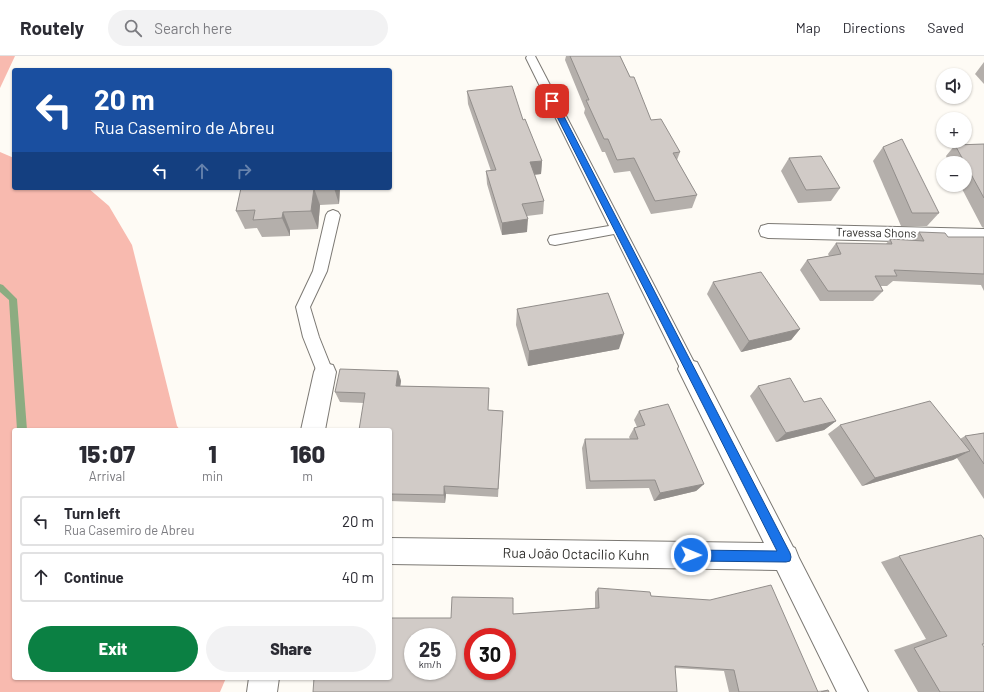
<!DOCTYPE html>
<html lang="en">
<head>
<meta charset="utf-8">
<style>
  :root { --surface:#fff; --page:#f2f2f3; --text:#2b2b33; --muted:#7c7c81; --line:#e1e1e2; --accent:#0b8043 }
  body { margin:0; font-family:Barlow,sans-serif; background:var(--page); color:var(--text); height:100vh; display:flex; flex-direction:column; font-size:15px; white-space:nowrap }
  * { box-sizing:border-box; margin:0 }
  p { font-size:13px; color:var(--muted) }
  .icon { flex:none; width:22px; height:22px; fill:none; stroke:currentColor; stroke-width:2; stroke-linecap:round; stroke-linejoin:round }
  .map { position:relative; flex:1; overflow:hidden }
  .sheet { position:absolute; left:12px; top:372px; width:380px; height:252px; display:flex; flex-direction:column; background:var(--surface); border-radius:4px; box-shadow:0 1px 3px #0004 }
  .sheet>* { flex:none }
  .top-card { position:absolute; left:12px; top:12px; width:380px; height:122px; border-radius:4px; box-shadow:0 1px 3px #0004; background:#1a4fa0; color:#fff; overflow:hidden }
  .tools { position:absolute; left:936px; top:12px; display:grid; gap:8px }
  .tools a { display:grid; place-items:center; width:36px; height:36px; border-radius:50%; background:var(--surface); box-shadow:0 1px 3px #0004; font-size:20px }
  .speed { position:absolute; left:404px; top:572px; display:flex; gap:8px; font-size:20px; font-weight:700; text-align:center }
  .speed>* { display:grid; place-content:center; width:52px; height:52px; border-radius:50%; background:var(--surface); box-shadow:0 1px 3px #0004; line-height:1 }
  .speed small { font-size:10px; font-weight:400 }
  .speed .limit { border:6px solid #d22; background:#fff; color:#111 }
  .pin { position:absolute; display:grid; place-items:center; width:34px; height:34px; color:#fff; margin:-17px; border-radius:8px; box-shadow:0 2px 6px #0006 }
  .me { position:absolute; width:44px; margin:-22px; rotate:91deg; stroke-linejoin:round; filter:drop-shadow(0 0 3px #0008) }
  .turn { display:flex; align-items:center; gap:14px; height:84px; padding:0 16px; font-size:18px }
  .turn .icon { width:52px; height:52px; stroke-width:2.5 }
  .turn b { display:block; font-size:28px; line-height:34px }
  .lanes { display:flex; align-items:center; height:38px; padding:0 16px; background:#0003; justify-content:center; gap:20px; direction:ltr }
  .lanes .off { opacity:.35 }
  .eta { display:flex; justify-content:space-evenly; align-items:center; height:68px; text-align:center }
  .eta b { font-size:24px; font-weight:800; line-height:28px }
  .action { display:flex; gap:8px; margin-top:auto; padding:8px 16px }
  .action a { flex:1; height:46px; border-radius:24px; background:var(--accent); color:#fff; font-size:16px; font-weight:800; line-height:46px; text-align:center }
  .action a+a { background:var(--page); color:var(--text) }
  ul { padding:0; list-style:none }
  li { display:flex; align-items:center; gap:12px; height:50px; margin:0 8px 6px; padding:0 8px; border:2px solid var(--line); border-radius:4px }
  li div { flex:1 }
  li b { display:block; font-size:15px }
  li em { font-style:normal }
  header { display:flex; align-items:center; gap:24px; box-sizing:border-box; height:56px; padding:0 20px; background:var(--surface); border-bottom:1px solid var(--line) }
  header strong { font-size:19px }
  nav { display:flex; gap:22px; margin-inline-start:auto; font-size:14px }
  .search { width:280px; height:36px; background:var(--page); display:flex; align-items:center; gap:10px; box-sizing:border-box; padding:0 14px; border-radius:22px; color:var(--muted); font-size:15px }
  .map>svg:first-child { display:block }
  .forest { fill:#f8baaf }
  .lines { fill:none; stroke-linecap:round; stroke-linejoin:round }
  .stream { fill:#8cac81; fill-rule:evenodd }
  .service-casing { stroke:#7c7974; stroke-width:2 }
  .minor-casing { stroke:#7c7974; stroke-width:2 }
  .service { fill:#fff; fill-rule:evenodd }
  .minor { fill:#fff; fill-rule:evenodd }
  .wall { fill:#b4afab }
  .shaded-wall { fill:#928e8b }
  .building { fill:#d1cbc7; stroke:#928e8b; fill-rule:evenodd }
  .route { fill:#1a73e8; stroke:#114b97 }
  .labels { text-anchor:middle; stroke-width:4; stroke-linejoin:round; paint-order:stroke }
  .street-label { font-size:12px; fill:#32312e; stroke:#fff }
  .near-street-label { font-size:14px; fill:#32312e; stroke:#fff }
</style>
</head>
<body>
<header>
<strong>Routely</strong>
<div class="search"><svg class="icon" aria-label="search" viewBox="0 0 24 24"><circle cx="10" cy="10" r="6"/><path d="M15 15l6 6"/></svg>Search here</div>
<nav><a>Map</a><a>Directions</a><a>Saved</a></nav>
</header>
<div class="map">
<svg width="984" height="636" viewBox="0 0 984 636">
  <rect width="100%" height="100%" fill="#fefbf5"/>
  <g class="forest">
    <polygon points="0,0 15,0 0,32"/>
    <polygon points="0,96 14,102 14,132 88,132 109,150 132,189 177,370 180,374 14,374 14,622 226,622 220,636 0,636"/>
  </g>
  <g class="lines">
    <polygon class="stream" points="0,228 3,229 17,243 27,374 17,374 9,244 0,236"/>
    <g class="service-casing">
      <g id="service">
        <polygon points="527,0 535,0 536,2 695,308 697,313 695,318 689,320 683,318 614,178 555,189 550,188 548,184 550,180 555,179 609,170 526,2"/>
        <polygon points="333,154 338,156 340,159 327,215 310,251 319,281 333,316 331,321 325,323 319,321 303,281 296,251 313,215 326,159 328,156"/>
      </g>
    </g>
    <g class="minor-casing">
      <g id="minor">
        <polygon points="768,168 984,173 984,187 768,182 761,180 759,175 761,170"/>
        <polygon points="689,304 697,306 793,491 795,492 799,502 868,636 837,636 777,514 390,508 390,482 764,487 678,313 681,306"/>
        <polygon points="325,307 333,309 336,316 325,374 301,374 314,316 317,309"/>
        <polygon points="249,622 279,622 277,636 247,636"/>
      </g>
    </g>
    <use href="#service" class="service"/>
    <use href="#minor" class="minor"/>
  </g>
  <g class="wall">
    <polygon points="566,0 620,0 651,64 680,96 677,104 697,139 692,152 651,158 630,115 614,117 605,96 602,96 584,57 585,53 565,4"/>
    <polygon points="984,6 984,28 975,18"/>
    <polygon points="467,35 523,64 542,105 541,118 534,119 544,145 543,158 527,160 527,176 502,179 487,128 486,115 491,115 468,48"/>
    <polygon points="984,88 984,172 982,171 960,129 965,129 965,107 949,107 946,100 955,89"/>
    <polygon points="883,91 939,157 927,170 901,170 873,105"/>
    <polygon points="789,102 840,132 831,145 798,147 781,115"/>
    <polygon points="241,132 340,132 339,148 320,149 318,173 290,174 290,180 262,181 257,172 245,173 236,155"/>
    <polygon points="919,176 948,181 984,181 984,235 981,229 893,225 887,230 881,230 883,235 873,245 820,245 800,214 807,204 829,200 828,198 836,187 886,188 890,183 912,184"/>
    <polygon points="713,226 800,273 791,284 741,296 707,238"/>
    <polygon points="517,253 619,293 528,310 516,269"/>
    <polygon points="398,315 401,325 400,330 489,332 488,354 503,355 498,441 446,438 445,447 390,445 390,374 364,347 340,346 335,336"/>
    <polygon points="758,330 804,346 836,365 824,374 776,386 750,340"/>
    <polygon points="639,355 704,428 696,435 654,445 649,432 586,433 582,392 585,383 630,383 629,381 634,372 637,371 634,364"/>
    <polygon points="840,369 960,383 965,380 984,377 984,443 957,402 953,404 862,430 828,378"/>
    <polygon points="899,500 982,588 984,636 918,636 894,594 926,583 881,506"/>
    <polygon points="598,532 651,540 817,635 828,634 829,636 729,636 724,615 675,612 451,562 513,558 595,552 595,536"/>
  </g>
  <g class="shaded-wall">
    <polygon points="542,105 541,118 529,119 530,106"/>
    <polygon points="314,132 320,149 318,173 311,155"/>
    <polygon points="334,132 340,132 339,148"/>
    <polygon points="283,156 290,174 290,180 282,162"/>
    <polygon points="528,163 527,176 502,179 502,167"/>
    <polygon points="800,273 791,284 741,296 749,285"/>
    <polygon points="624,278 619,293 528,310 529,295"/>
    <polygon points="398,315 401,325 399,339 396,330"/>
    <polygon points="836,365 824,374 776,386 786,377"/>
    <polygon points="970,395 953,404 862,430 875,422"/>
    <polygon points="704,428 696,435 654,445 660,437"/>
    <polygon points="444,430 446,438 445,447 444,439"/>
  </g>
  <g class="building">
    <polygon points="570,0 620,0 630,21 634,21 651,64 661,63 680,96 673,97 697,139 655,145 634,102 617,104 608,83 604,83 586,44 589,44"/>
    <polygon points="512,30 523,64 525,63 542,105 530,106 544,145 522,148 528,163 502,167 486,115 496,114 467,35"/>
    <polygon points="902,83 939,157 912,157 883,91"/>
    <polygon points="984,88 984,142 955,89"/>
    <polygon points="821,100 840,132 806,134 789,102"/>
    <polygon points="241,132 314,132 311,155 283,156 282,162 253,164 255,154 236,155"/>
    <polygon points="919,176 945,177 948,181 984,181 984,218 894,214 897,220 875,220 883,235 828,235 807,204 841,198 836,187 892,188 890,183 924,185"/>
    <polygon points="761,216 800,273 749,285 713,226"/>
    <polygon points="608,237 624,278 529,295 517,253"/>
    <polygon points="340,313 398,315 396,330 489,332 488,354 503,355 498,433 444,430 444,439 390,438 390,374 359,374 365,337 335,336"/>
    <polygon points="790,322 804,346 821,342 836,365 786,377 758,330"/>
    <polygon points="930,345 970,395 875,422 840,369"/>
    <polygon points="668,348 704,428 660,437 655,424 590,425 585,383 638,383 634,372 645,369 639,355"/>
    <polygon points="984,377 984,408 965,380"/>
    <polygon points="981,479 984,483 984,588 982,588 984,591 984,636 940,636 914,592 947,580 899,500"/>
    <path d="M771 529 818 636H739L734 614 675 610 677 636H313L314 622H390V562H451L452 541 513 542V558L599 552 598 532 650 536 651 540 710 544ZM413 581H447V615H413ZM473 581H507V615H473Z"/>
    <polygon points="828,634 829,636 821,636"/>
  </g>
  <polygon class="route" points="552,43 556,45 790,497 791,501 790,505 786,506 691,505 687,503 685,499 687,496 691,494 777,495 549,45"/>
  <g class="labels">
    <g class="street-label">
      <text transform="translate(876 177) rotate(1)" y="4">Travessa Shons</text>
    </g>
    <g class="near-street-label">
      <text transform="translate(576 498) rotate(1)" y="5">Rua João Octacilio Kuhn</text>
    </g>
  </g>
</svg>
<div class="tools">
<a><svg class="icon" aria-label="sound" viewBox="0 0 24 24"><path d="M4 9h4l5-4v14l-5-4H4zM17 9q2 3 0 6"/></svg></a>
<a>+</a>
<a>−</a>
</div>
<div class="speed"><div>25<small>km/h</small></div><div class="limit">30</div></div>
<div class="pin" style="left:552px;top:45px;background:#d93025"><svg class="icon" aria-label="arrive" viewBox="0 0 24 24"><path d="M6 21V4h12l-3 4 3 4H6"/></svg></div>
<svg class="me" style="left:691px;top:499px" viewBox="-20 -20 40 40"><circle r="17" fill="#1a73e8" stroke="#fff" stroke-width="3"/><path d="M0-11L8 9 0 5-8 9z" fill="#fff"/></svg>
<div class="top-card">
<div class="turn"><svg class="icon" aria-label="left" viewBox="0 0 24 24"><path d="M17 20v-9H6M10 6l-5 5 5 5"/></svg><div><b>20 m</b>Rua Casemiro de Abreu</div></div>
<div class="lanes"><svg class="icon" aria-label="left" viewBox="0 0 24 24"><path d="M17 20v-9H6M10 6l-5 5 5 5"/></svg><svg class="icon off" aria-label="ahead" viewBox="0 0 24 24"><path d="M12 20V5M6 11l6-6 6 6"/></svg><svg class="icon off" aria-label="right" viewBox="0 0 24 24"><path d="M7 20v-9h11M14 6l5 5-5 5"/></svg></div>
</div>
<section class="sheet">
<div class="eta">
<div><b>15:07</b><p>Arrival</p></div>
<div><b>1</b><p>min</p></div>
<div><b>160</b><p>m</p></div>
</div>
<ul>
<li><svg class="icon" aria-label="left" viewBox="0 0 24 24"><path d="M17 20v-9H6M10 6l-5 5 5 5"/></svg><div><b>Turn left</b><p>Rua Casemiro de Abreu</p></div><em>20 m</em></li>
<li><svg class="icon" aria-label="ahead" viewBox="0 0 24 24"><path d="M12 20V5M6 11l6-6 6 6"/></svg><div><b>Continue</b></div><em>40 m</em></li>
</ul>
<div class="action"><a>Exit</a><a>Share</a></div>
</section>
</div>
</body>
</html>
